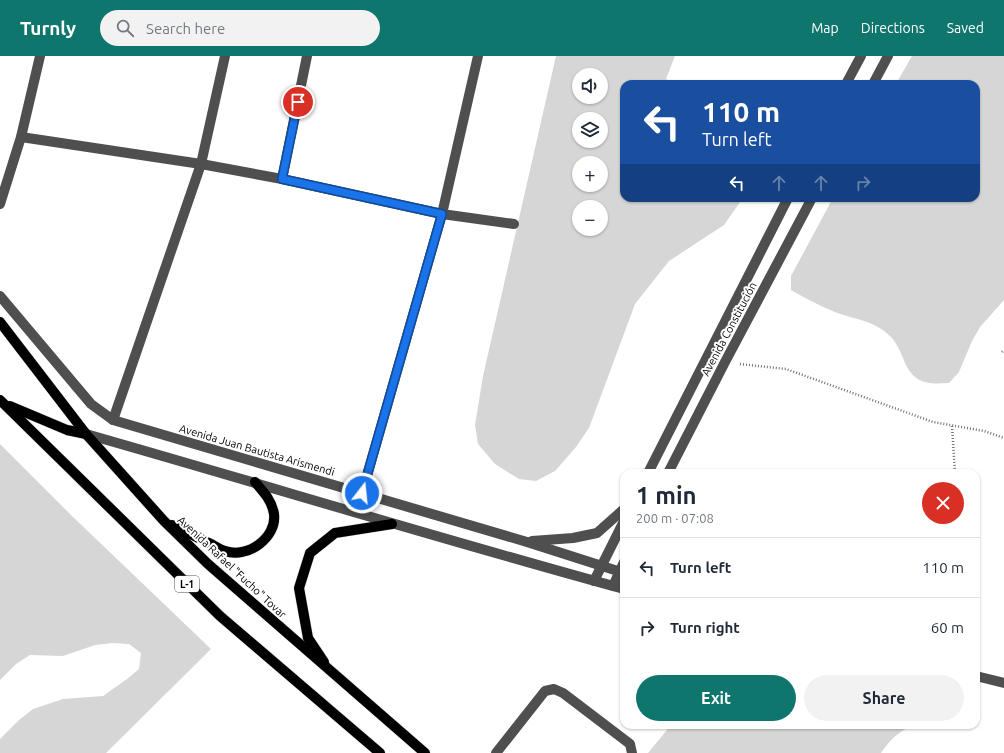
<!DOCTYPE html>
<html lang="en">
<head>
<meta charset="utf-8">
<style>
  :root { --surface:#fff; --page:#f2f2f3; --text:#1f2937; --muted:#747a83; --line:#e0e1e3; --accent:#0f766e }
  body { margin:0; font-family:Ubuntu,sans-serif; background:var(--page); color:var(--text); height:100vh; display:flex; flex-direction:column; font-size:15px; white-space:nowrap }
  * { box-sizing:border-box; margin:0 }
  p { font-size:13px; color:var(--muted) }
  .icon { flex:none; width:22px; height:22px; fill:none; stroke:currentColor; stroke-width:2; stroke-linecap:round; stroke-linejoin:round }
  .map { position:relative; flex:1; overflow:hidden }
  .details { position:absolute; left:620px; top:413px; width:360px; height:260px; display:flex; flex-direction:column; background:var(--surface); border-radius:12px; box-shadow:0 1px 3px #0004 }
  .details>* { flex:none }
  .guide { position:absolute; left:620px; top:24px; width:360px; height:122px; border-radius:12px; box-shadow:0 1px 3px #0004; background:#1a4fa0; color:#fff; overflow:hidden }
  .buttons { position:absolute; left:572px; top:12px; display:grid; gap:8px }
  .buttons a { display:grid; place-items:center; width:36px; height:36px; border-radius:50%; background:var(--surface); box-shadow:0 1px 3px #0004; font-size:20px }
  .pin { position:absolute; display:grid; place-items:center; width:34px; height:34px; color:#fff; margin:-17px; border:2px solid #fff; border-radius:50%; box-shadow:0 1px 4px #0007 }
  .me { position:absolute; width:44px; margin:-22px; rotate:16deg; stroke-linejoin:round; filter:drop-shadow(0 0 3px #0008) }
  .turn { display:flex; align-items:center; gap:14px; height:84px; padding:0 16px; font-size:18px }
  .turn .icon { width:52px; height:52px; stroke-width:2.5 }
  .turn b { display:block; font-size:28px; line-height:34px }
  .lanes { display:flex; align-items:center; height:38px; padding:0 16px; background:#0003; justify-content:center; gap:20px; direction:ltr }
  .lanes .off { opacity:.35 }
  .round { display:grid; place-items:center; flex:none; width:42px; height:42px; border-radius:21px; background:var(--page) }
  .headline { display:flex; align-items:center; justify-content:space-between; height:68px; padding:0 16px }
  h1 { font-size:24px; font-weight:700; line-height:30px }
  .cta { display:flex; gap:8px; margin-top:auto; padding:8px 16px }
  .cta a { flex:1; height:46px; border-radius:24px; background:var(--accent); color:#fff; font-size:16px; font-weight:700; line-height:46px; text-align:center }
  .cta a+a { background:var(--page); color:var(--text) }
  ul { padding:0; list-style:none }
  li { display:flex; align-items:center; gap:12px; height:60px; padding:0 16px; border-top:1px solid var(--line) }
  li div { flex:1 }
  li b { display:block; font-size:15px }
  li em { font-style:normal }
  header { display:flex; align-items:center; gap:24px; box-sizing:border-box; height:56px; padding:0 20px; background:var(--accent); color:#fff }
  header strong { font-size:19px }
  nav { display:flex; gap:22px; margin-inline-start:auto; font-size:14px }
  .search { width:280px; height:36px; background:var(--page); display:flex; align-items:center; gap:10px; box-sizing:border-box; padding:0 14px; border-radius:22px; color:var(--muted); font-size:15px }
  .map>svg:first-child { display:block }
  .green { fill:#d6d6d6; fill-rule:evenodd }
  .lines { fill:none; stroke-linecap:round; stroke-linejoin:round }
  .major-casing { stroke:#dbdbdb; stroke-width:11 }
  .path { stroke:#717171; stroke-width:2.5; stroke-dasharray:1 2; stroke-linecap:butt }
  .minor { stroke:#4f4f4f; stroke-width:10 }
  .major { stroke:#000; stroke-width:10 }
  .route-casing { stroke:#114b97; stroke-width:10 }
  .route { stroke:#1a73e8; stroke-width:7 }
  .labels { text-anchor:middle; stroke-width:4; stroke-linejoin:round; paint-order:stroke }
  .shield { fill:#fff; stroke:#4c4c4c; stroke-width:1 }
  .shield-label { font-size:10px; font-weight:bold; fill:#000 }
  .street-label { font-size:11px; fill:#000; stroke:#fff }
</style>
</head>
<body>
<header>
<strong>Turnly</strong>
<div class="search"><svg class="icon" aria-label="search" viewBox="0 0 24 24"><circle cx="10" cy="10" r="6"/><path d="M15 15l6 6"/></svg>Search here</div>
<nav><a>Map</a><a>Directions</a><a>Saved</a></nav>
</header>
<div class="map">
<svg width="1004" height="697" viewBox="0 0 1004 697">
  <rect width="100%" height="100%" fill="#fff"/>
  <g class="green">
    <path d="M556 0H675L666 23 676 28H624V142H743L724 169 669 205 635 248 589 372 576 391 555 415 536 425 519 423 495 408 478 388 475 369 483 320ZM579 19H601V41H579ZM579 63H601V85H579ZM579 107H601V129H579ZM579 151H601V173H579Z"/>
    <path d="M912 0H1004V244L980 271 972 285 959 316 949 327C925 329 912 326 903 302 900 295 896 286 891 281 874 264 856 264 835 256 820 250 805 242 791 234V220L833 142H976V28H896Z"/>
    <polygon points="0,388 72,460 211,593 106,697 0,697 0,683 19,664 33,653 63,643 103,640 127,623 139,613 141,597 129,588 113,587 95,589 63,600 30,599 16,608 0,624"/>
    <path d="M671 669H915C899 674 890 684 881 697H648Z"/>
  </g>
  <g class="lines">
    <g class="major-casing">
      <g id="major">
        <polyline points="0,266 86,378 164,465 208,508 425,697"/>
        <polyline points="0,344 220,560 380,697"/>
        <polyline points="10,350 67,374 86,378"/>
        <path d="M172 469C185 475 198 482 211 488 215 490 220 494 225 495 247 503 277 482 274 458 272 445 264 436 255 426"/>
        <polyline points="324,606 308,582 299,532 310,497 335,477 392,468"/>
      </g>
    </g>
    <g class="path">
      <polyline points="1002,296 1004,294"/>
      <polyline points="740,308 786,313 933,366 984,375 1004,382"/>
      <polyline points="952,370 955,417"/>
    </g>
    <g class="minor">
      <polyline points="846,28 861,0"/>
      <polyline points="873,28 888,0"/>
      <polyline points="21,81 201,108 282,123 442,158 514,168"/>
      <polyline points="282,123 307,0"/>
      <polyline points="0,148 21,81 40,0"/>
      <polyline points="0,240 91,348 113,364 527,486 624,517"/>
      <polyline points="113,364 201,108 225,0"/>
      <path d="M86 378C265 429 444 484 624 533"/>
      <polyline points="648,417 788,142"/>
      <polyline points="668,417 725,306 812,142"/>
      <polyline points="362,437 442,158 478,0"/>
      <polyline points="532,485 573,482 597,477 624,453"/>
      <polyline points="594,525 624,465"/>
      <polyline points="613,530 624,506"/>
      <polyline points="976,620 1004,627"/>
      <polyline points="496,697 545,635 554,633 563,637 630,688 632,697"/>
    </g>
    <use href="#major" class="major"/>
  </g>
  <g class="lines">
    <g class="route-casing">
      <polyline id="route" points="298,46 282,123 442,158 362,437"/>
    </g>
    <use href="#route" class="route"/>
  </g>
  <g class="labels">
    <rect class="shield" x="175" y="520" width="24" height="16" rx="3"/>
    <g class="shield-label">
      <text x="187" y="532">L-1</text>
    </g>
    <g class="street-label">
      <text transform="translate(729 273) rotate(-62)" y="4">Avenida Constitución</text>
      <text transform="translate(257 394) rotate(16)" y="4">Avenida Juan Bautista Arismendi</text>
      <text transform="translate(232 511) rotate(43)" y="4">Avenida Rafael "Fucho" Tovar</text>
    </g>
  </g>
</svg>
<div class="buttons">
<a><svg class="icon" aria-label="sound" viewBox="0 0 24 24"><path d="M4 9h4l5-4v14l-5-4H4zM17 9q2 3 0 6"/></svg></a>
<a><svg class="icon" aria-label="layers" viewBox="0 0 24 24"><path d="M12 4l9 5-9 5-9-5zM3 14l9 5 9-5"/></svg></a>
<a>+</a>
<a>−</a>
</div>
<div class="pin" style="left:298px;top:46px;background:#d93025"><svg class="icon" aria-label="arrive" viewBox="0 0 24 24"><path d="M6 21V4h12l-3 4 3 4H6"/></svg></div>
<svg class="me" style="left:362px;top:437px" viewBox="-20 -20 40 40"><circle r="17" fill="#1a73e8" stroke="#fff" stroke-width="3"/><path d="M0-11L8 9 0 5-8 9z" fill="#fff"/></svg>
<div class="guide">
<div class="turn"><svg class="icon" aria-label="left" viewBox="0 0 24 24"><path d="M17 20v-9H6M10 6l-5 5 5 5"/></svg><div><b>110 m</b>Turn left</div></div>
<div class="lanes"><svg class="icon" aria-label="left" viewBox="0 0 24 24"><path d="M17 20v-9H6M10 6l-5 5 5 5"/></svg><svg class="icon off" aria-label="ahead" viewBox="0 0 24 24"><path d="M12 20V5M6 11l6-6 6 6"/></svg><svg class="icon off" aria-label="ahead" viewBox="0 0 24 24"><path d="M12 20V5M6 11l6-6 6 6"/></svg><svg class="icon off" aria-label="right" viewBox="0 0 24 24"><path d="M7 20v-9h11M14 6l5 5-5 5"/></svg></div>
</div>
<section class="details">
<div class="headline"><div><h1>1 min</h1><p>200 m · 07:08</p></div><a class="round" style="background:#d93025;color:#fff"><svg class="icon" aria-label="close" viewBox="0 0 24 24"><path d="M6 6l12 12M18 6L6 18"/></svg></a></div>
<ul>
<li><svg class="icon" aria-label="left" viewBox="0 0 24 24"><path d="M17 20v-9H6M10 6l-5 5 5 5"/></svg><div><b>Turn left</b></div><em>110 m</em></li>
<li><svg class="icon" aria-label="right" viewBox="0 0 24 24"><path d="M7 20v-9h11M14 6l5 5-5 5"/></svg><div><b>Turn right</b></div><em>60 m</em></li>
</ul>
<div class="cta"><a>Exit</a><a>Share</a></div>
</section>
</div>
</body>
</html>
